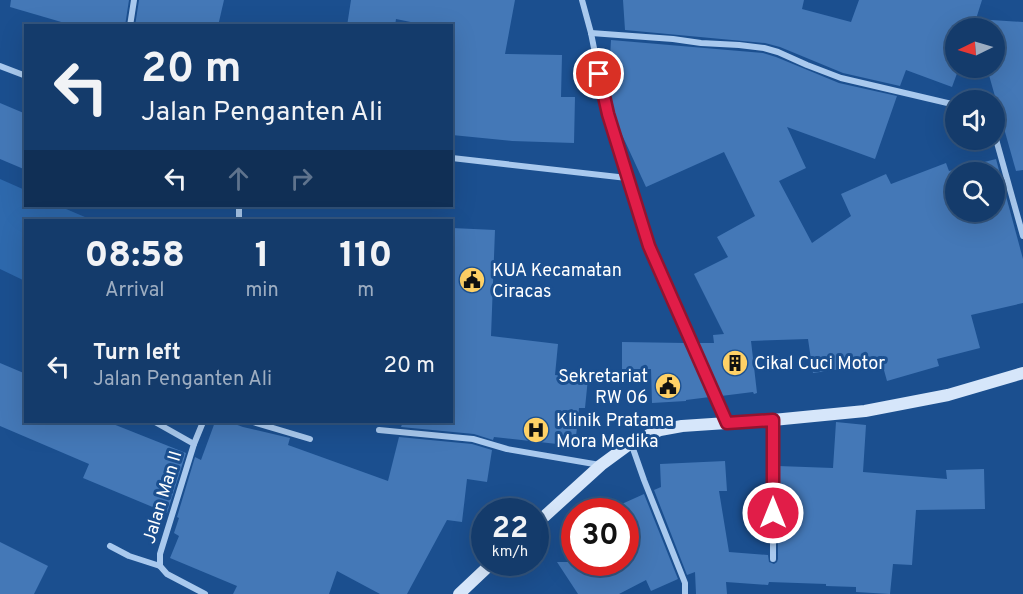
<!DOCTYPE html>
<html lang="en">
<head>
<meta charset="utf-8">
<style>
  :root { --surface:#143b6b; --page:#1d4271; --text:#f1f3f6; --muted:#9dadc1; --line:#33557e }
  body { margin:0; font-family:Overpass,sans-serif; background:var(--page); color:var(--text); height:100vh; display:flex; flex-direction:column; font-size:22px; white-space:nowrap }
  * { box-sizing:border-box; margin:0 }
  p { font-size:20px; color:var(--muted) }
  .icon { flex:none; width:33px; height:33px; fill:none; stroke:currentColor; stroke-width:2; stroke-linecap:round; stroke-linejoin:round }
  .map { position:relative; flex:1; overflow:hidden }
  .drawer { position:absolute; left:24px; top:219px; width:429px; height:204px; display:flex; flex-direction:column; background:var(--surface); border-radius:0px; box-shadow:0 6px 24px #0002,0 0 0 2px var(--line) }
  .drawer>* { flex:none }
  .hud { position:absolute; left:24px; top:24px; width:429px; height:183px; border-radius:0px; box-shadow:0 6px 24px #0002,0 0 0 2px var(--line); background:#143b6b; color:var(--text); overflow:hidden }
  .needle { width:39px; rotate:265deg }
  .controls { position:absolute; left:945px; top:18px; display:grid; gap:12px }
  .controls a { display:grid; place-items:center; width:60px; height:60px; border-radius:50%; background:var(--surface); box-shadow:0 6px 24px #0002,0 0 0 2px var(--line); font-size:30px }
  .speed { position:absolute; left:471px; top:498px; display:flex; gap:12px; font-size:30px; font-weight:700; text-align:center }
  .speed>* { display:grid; place-content:center; width:78px; height:78px; border-radius:50%; background:var(--surface); box-shadow:0 6px 24px #0002,0 0 0 2px var(--line); line-height:1 }
  .speed small { font-size:15px; font-weight:400 }
  .speed .limit { border:9px solid #d22; background:#fff; color:#111 }
  .pin { position:absolute; display:grid; place-items:center; width:51px; height:51px; color:#fff; margin:-26px; border:3px solid #fff; border-radius:50%; box-shadow:0 2px 6px #0007 }
  .me { position:absolute; width:66px; margin:-33px; rotate:0deg; stroke-linejoin:round; filter:drop-shadow(0 0 4px #0008) }
  .turn { display:flex; align-items:center; gap:21px; height:126px; padding:0 18px; font-size:27px }
  .turn .icon { width:78px; height:78px; stroke-width:2.5 }
  .turn b { display:block; font-size:42px; line-height:51px }
  .lanes { display:flex; align-items:center; height:57px; padding:0 18px; background:#0003; justify-content:center; gap:30px; direction:ltr }
  .lanes .off { opacity:.35 }
  .eta { display:flex; justify-content:space-evenly; align-items:center; height:102px; text-align:center }
  .eta b { font-size:36px; font-weight:800; line-height:42px }
  ul { padding:0; list-style:none }
  li { display:flex; align-items:center; gap:18px; height:90px; padding:0 18px }
  li div { flex:1 }
  li b { display:block; font-size:22px }
  li em { font-style:normal }
  .map>svg:first-child { display:block }
  .green { fill:#2e69ad }
  .building { fill:#4478b7; fill-rule:evenodd }
  .lines { fill:none; stroke-linecap:round; stroke-linejoin:round }
  .street { stroke:#a9c9ee; stroke-width:6 }
  .secondary { stroke:#d6e6fa; stroke-width:12 }
  .route-casing { stroke:#92132f; stroke-width:15 }
  .route { stroke:#e11d48; stroke-width:10 }
  .labels { text-anchor:middle; stroke-width:6; stroke-linejoin:round; paint-order:stroke }
  .poi-label { font-size:18px; fill:#fff; stroke:#1b4f8f; text-anchor:start }
  .street-label { font-size:18px; fill:#fff; stroke:#1b4f8f }
</style>
</head>
<body>
<div class="map">
<svg width="1023" height="594" viewBox="0 0 1023 594">
  <rect width="100%" height="100%" fill="#1b4f8f"/>
  <polygon class="green" points="0,179 25,190 26,206 59,206 92,220 26,220 25,281 0,269"/>
  <g class="building">
    <polygon points="11,0 129,0 125,26 75,26 10,7"/>
    <polygon points="139,0 224,0 218,26 135,26"/>
    <polygon points="351,0 515,0 505,54 562,55 561,97 575,97 574,143 512,141 452,135 452,26 430,26 396,19 395,26 347,26"/>
    <polygon points="623,0 804,0 802,9 851,22 859,0 982,0 976,19 1023,22 1023,170 1016,171 987,68 994,68 994,28 976,28 974,23 972,28 956,28 956,68 959,68 952,87 906,70 900,86 843,73 780,47 765,43 625,30"/>
    <path d="M611 40 763 53 776 57 839 83 897 96 875 159 787 127 806 168 779 181 812 243 851 216 841 194 886 174 891 184 946 163 949 171 996 159 1023 259V303L971 315 980 348 937 359 939 366 887 381 882 363 813 373 808 339 751 341 757 393 754 394 753 392 721 396 698 343H714L713 335 724 334 694 274 728 257 717 237 755 216 724 152 646 187 612 113 608 93ZM956 172H994V212H956Z"/>
    <polygon points="0,103 26,114 26,170 0,159"/>
    <polygon points="452,228 495,230 491,336 558,344 555,375 588,378 585,408 579,408 575,446 494,437 493,440 474,434 401,427 403,422 452,422"/>
    <polygon points="622,342 686,343 710,397 686,400 686,401 652,403 651,369 622,369"/>
    <polygon points="0,363 26,374 26,422 108,422 186,453 167,513 83,478 89,464 0,426"/>
    <polygon points="215,422 229,422 243,427 290,438 288,445 388,481 399,437 472,444 492,450 487,482 467,479 462,522 447,520 407,594 380,594 337,571 329,594 233,594 237,586 170,558 179,536 174,533 179,518 177,517 195,457 201,460"/>
    <polygon points="836,422 866,425 863,472 947,479 946,470 984,469 985,509 916,510 912,565 893,564 890,594 856,592 856,587 826,586 826,584 769,582 768,585 726,582 727,594 696,594 695,572 687,575 654,490 661,487 660,464 725,461 727,491 719,491 729,552 768,555 769,562 774,564 777,562 778,559 778,466 833,468"/>
    <polygon points="644,494 678,579 651,591 646,580 619,594 578,594 557,562 626,562 626,512 604,512"/>
    <polygon points="0,542 48,566 34,594 0,594"/>
  </g>
  <g class="lines">
    <g class="street">
      <polyline points="582,0 591,33 607,114 649,246 727,422"/>
      <polyline points="130,26 134,0"/>
      <polyline points="591,33 673,39 701,43 739,45 764,48 778,52 807,65 841,78 956,105"/>
      <polyline points="0,66 26,76"/>
      <polyline points="994,132 1023,236"/>
      <polyline points="452,158 627,178"/>
      <polyline points="239,206 239,220"/>
      <polyline points="155,422 194,444"/>
      <polyline points="203,422 194,444 160,554 160,566 167,574 205,594"/>
      <polyline points="253,422 310,439"/>
      <polyline points="379,430 473,439 507,449 600,465"/>
      <polyline points="631,443 644,480 685,583 685,594"/>
      <polyline points="110,546 129,556 160,566"/>
      <polyline points="773,559 773,420"/>
    </g>
    <g class="secondary">
      <polyline points="536,524 601,465 631,443 660,430 682,426 773,420 865,411 948,395 1023,373"/>
      <polyline points="459,594 493,562"/>
    </g>
  </g>
  <g class="lines">
    <g class="route-casing">
      <polyline id="route" points="599,74 608,114 649,246 727,423 773,420 773,513"/>
    </g>
    <use href="#route" class="route"/>
  </g>
  <defs>
    <g id="civic-disc" transform="scale(1.35)"><circle r="9.5" fill="#ffd166" stroke="#1b4f8f"/><path d="M-.6-6.5H3V-4.5H.6V-3L4-1V1h2V6H-6V1h2V-1L-.6-3ZM-1.2 2.5V6h2.4V2.5Z" fill="#111"/></g>
    <g id="building-disc" transform="scale(1.35)"><circle r="9.5" fill="#ffd166" stroke="#1b4f8f"/><path d="M-4-6H4V6H1V3H-1V6H-4ZM-2.5-4.3h1.7v1.8h-1.7ZM.8-4.3h1.7v1.8H.8ZM-2.5-1h1.7V.8h-1.7ZM.8-1h1.7V.8H.8Z" fill="#111"/></g>
    <g id="hospital-disc" transform="scale(1.35)"><circle r="9.5" fill="#ffd166" stroke="#1b4f8f"/><path d="M-5-5h3v3.5h4V-5h3V5h-3V1.5h-4V5h-3Z" fill="#111"/></g>
  </defs>
  <g fill-rule="evenodd">
    <use href="#civic-disc" x="472" y="280"/>
    <use href="#building-disc" x="735" y="363"/>
    <use href="#civic-disc" x="668" y="386"/>
    <use href="#hospital-disc" x="536" y="430"/>
  </g>
  <g class="labels">
    <g class="poi-label">
      <text x="492" y="276">KUA Kecamatan<tspan x="492" dy="21">Ciracas</tspan></text>
      <text x="754" y="369">Cikal Cuci Motor</text>
      <text x="648" y="382" text-anchor="end">Sekretariat<tspan x="648" dy="21">RW 06</tspan></text>
      <text x="556" y="426">Klinik Pratama<tspan x="556" dy="21">Mora Medika</tspan></text>
    </g>
    <g class="street-label">
      <text transform="translate(162 497) rotate(-73)" y="6">Jalan Man II</text>
    </g>
  </g>
</svg>
<div class="controls">
<a><svg class="needle" viewBox="-14 -14 28 28"><path d="M0-13l5 13h-10z" fill="#e53935"/><path d="M0 13l5-13h-10z" fill="#9dadc1"/></svg></a>
<a><svg class="icon" aria-label="sound" viewBox="0 0 24 24"><path d="M4 9h4l5-4v14l-5-4H4zM17 9q2 3 0 6"/></svg></a>
<a><svg class="icon" aria-label="search" viewBox="0 0 24 24"><circle cx="10" cy="10" r="6"/><path d="M15 15l6 6"/></svg></a>
</div>
<div class="speed"><div>22<small>km/h</small></div><div class="limit">30</div></div>
<div class="pin" style="left:599px;top:74px;background:#d93025"><svg class="icon" aria-label="arrive" viewBox="0 0 24 24"><path d="M6 21V4h12l-3 4 3 4H6"/></svg></div>
<svg class="me" style="left:773px;top:513px" viewBox="-20 -20 40 40"><circle r="17" fill="#e11d48" stroke="#fff" stroke-width="3"/><path d="M0-11L8 9 0 5-8 9z" fill="#fff"/></svg>
<div class="hud">
<div class="turn"><svg class="icon" aria-label="left" viewBox="0 0 24 24"><path d="M17 20v-9H6M10 6l-5 5 5 5"/></svg><div><b>20 m</b>Jalan Penganten Ali</div></div>
<div class="lanes"><svg class="icon" aria-label="left" viewBox="0 0 24 24"><path d="M17 20v-9H6M10 6l-5 5 5 5"/></svg><svg class="icon off" aria-label="ahead" viewBox="0 0 24 24"><path d="M12 20V5M6 11l6-6 6 6"/></svg><svg class="icon off" aria-label="right" viewBox="0 0 24 24"><path d="M7 20v-9h11M14 6l5 5-5 5"/></svg></div>
</div>
<section class="drawer">
<div class="eta">
<div><b>08:58</b><p>Arrival</p></div>
<div><b>1</b><p>min</p></div>
<div><b>110</b><p>m</p></div>
</div>
<ul>
<li><svg class="icon" aria-label="left" viewBox="0 0 24 24"><path d="M17 20v-9H6M10 6l-5 5 5 5"/></svg><div><b>Turn left</b><p>Jalan Penganten Ali</p></div><em>20 m</em></li>
</ul>
</section>
</div>
</body>
</html>
